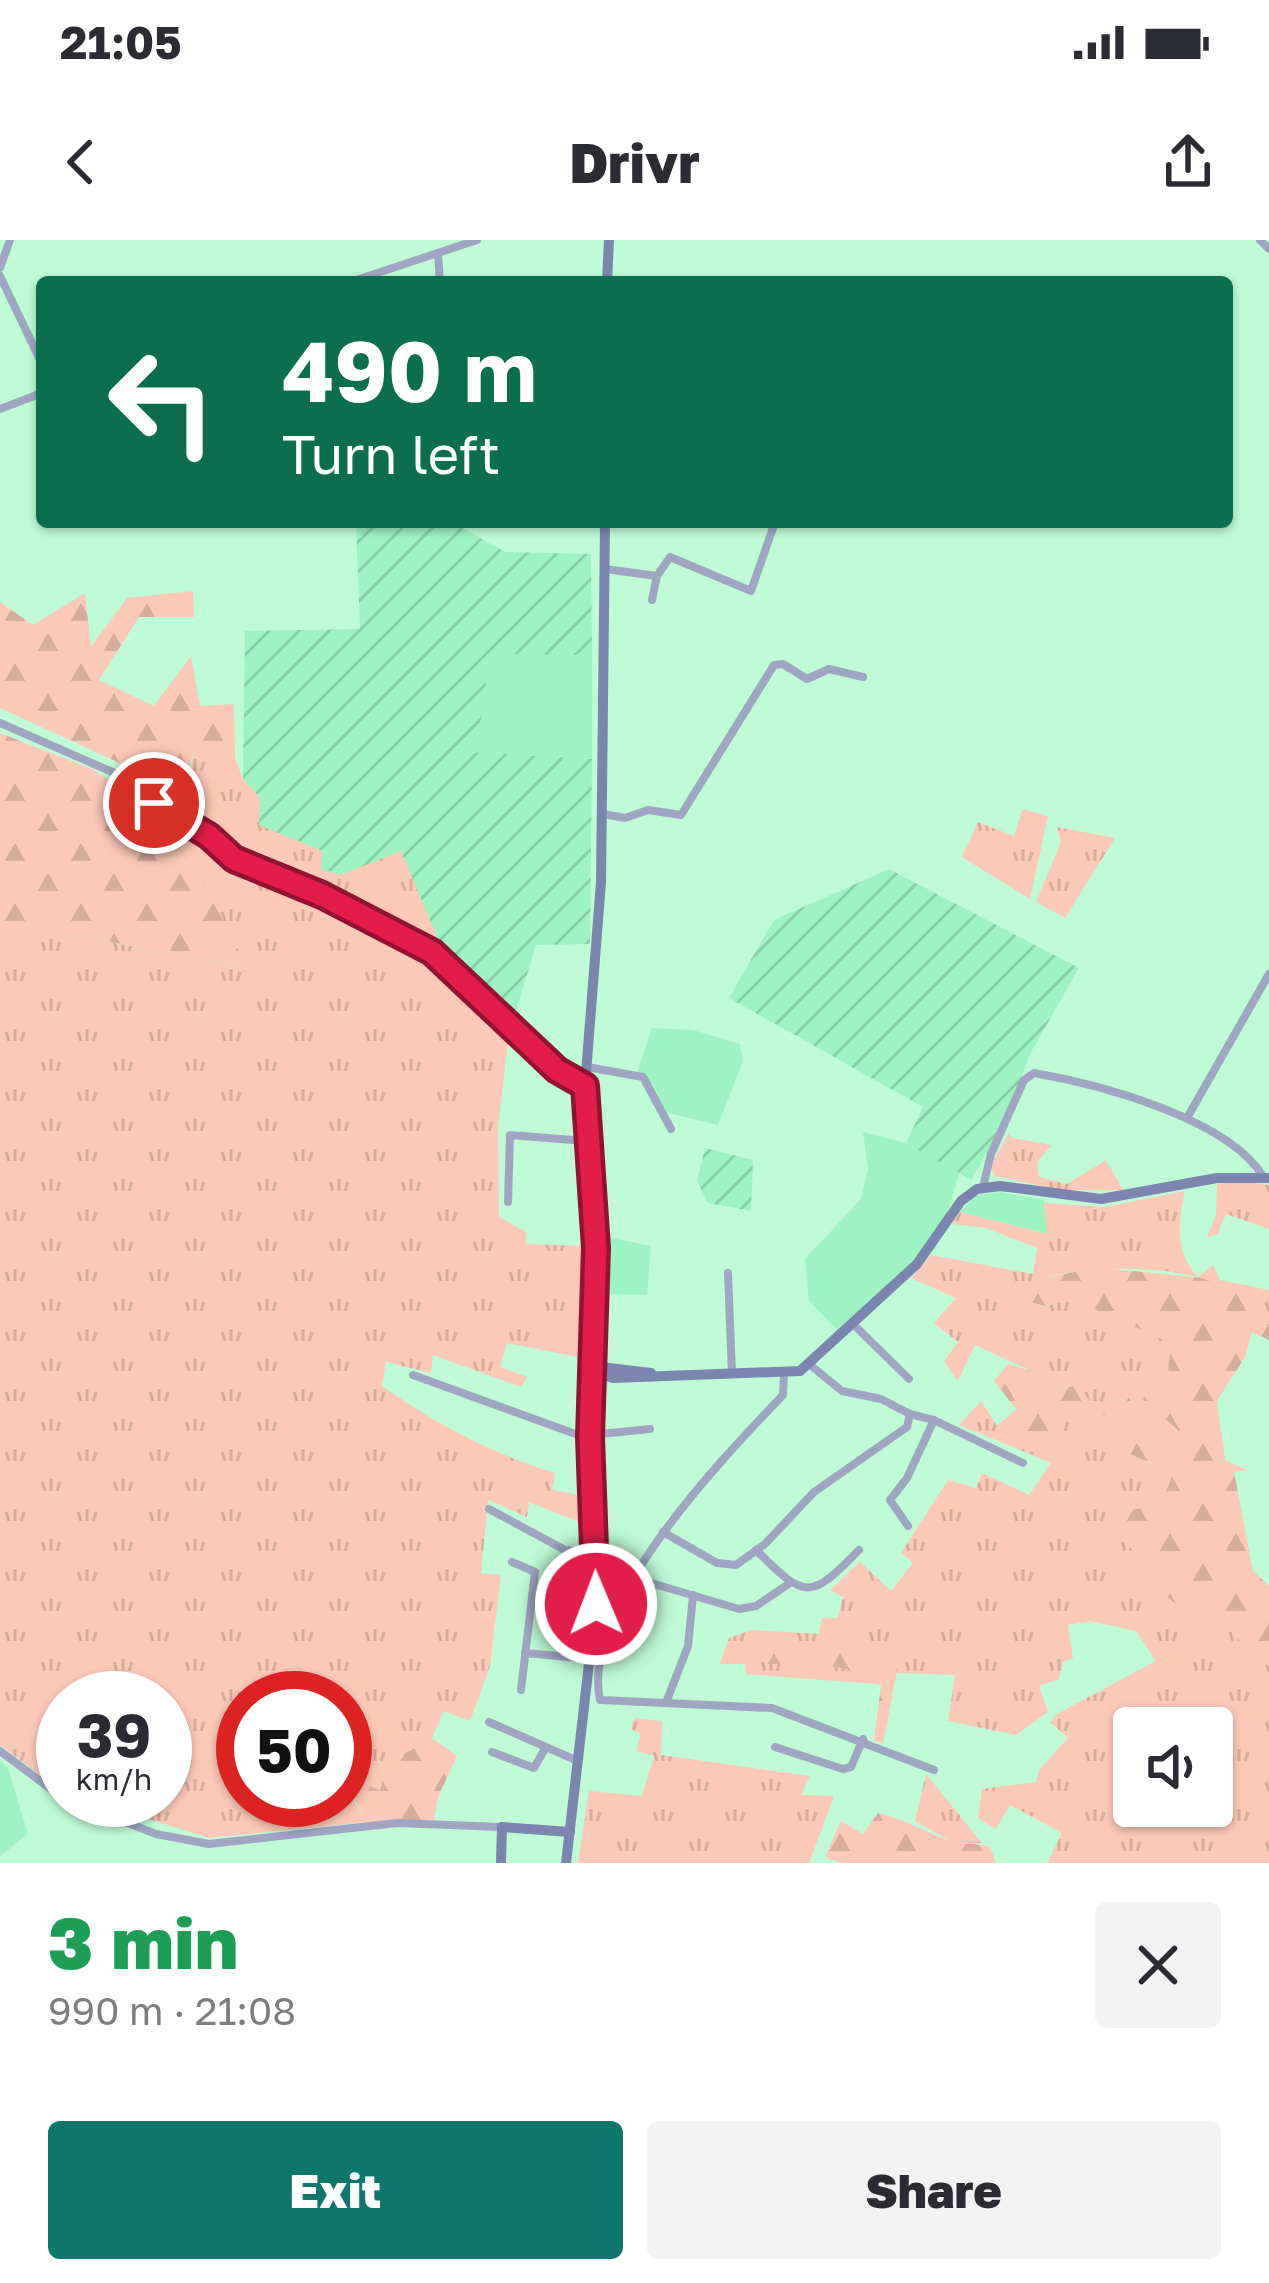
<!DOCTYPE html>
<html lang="en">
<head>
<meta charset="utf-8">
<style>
  :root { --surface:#fff; --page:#f2f2f3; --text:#2b2b33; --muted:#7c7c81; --accent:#0f766e }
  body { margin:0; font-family:"Golos Text",sans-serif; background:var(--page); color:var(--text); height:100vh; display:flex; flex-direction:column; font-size:45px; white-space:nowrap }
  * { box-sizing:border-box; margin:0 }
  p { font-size:39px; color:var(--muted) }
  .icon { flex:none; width:66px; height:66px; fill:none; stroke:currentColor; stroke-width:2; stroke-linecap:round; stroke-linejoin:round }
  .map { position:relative; height:1623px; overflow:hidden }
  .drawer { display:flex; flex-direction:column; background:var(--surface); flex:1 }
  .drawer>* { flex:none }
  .guide { position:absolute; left:36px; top:36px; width:1197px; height:252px; border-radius:12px; box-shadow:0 3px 9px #0004; background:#0b6e4f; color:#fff; overflow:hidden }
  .buttons { position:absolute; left:1113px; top:1467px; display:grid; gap:24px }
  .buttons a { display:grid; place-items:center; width:120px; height:120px; border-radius:12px; background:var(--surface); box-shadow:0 3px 9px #0004; font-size:60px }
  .speed { position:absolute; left:36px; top:1431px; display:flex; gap:24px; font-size:60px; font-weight:700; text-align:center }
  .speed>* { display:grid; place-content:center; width:156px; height:156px; border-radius:50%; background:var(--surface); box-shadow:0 3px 9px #0004; line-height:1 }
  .speed small { font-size:30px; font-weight:400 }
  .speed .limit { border:18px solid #d22; background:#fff; color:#111 }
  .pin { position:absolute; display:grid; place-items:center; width:102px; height:102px; color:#fff; margin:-51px; border:6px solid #fff; border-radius:50%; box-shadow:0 3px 12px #0007 }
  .me { position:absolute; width:132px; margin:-66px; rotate:359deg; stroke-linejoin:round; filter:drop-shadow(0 0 9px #0008) }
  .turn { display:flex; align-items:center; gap:42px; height:252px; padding:0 48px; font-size:54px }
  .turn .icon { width:156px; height:156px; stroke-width:2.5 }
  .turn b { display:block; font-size:84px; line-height:102px }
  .round { display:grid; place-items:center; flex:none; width:126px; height:126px; border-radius:12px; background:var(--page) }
  .summary { display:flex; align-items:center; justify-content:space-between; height:204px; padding:0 48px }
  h1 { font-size:72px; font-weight:800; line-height:90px; color:#1e9e55 }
  .primary-button { display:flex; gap:24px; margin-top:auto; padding:24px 48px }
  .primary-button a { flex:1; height:138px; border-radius:12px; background:var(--accent); color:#fff; font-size:48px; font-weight:800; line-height:138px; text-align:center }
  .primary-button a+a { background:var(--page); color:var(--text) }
  .status { display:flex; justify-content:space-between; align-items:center; height:84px; padding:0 60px; background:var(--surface); direction:ltr }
  .status svg { height:33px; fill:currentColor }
  header { display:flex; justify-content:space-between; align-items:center; height:156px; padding:0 48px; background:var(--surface); font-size:54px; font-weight:800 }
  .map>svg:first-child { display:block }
  .built { fill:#9ef4c0 }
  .industrial { fill:url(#industrial-furrows) }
  .grass { fill:url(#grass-tufts); fill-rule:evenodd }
  .forest { fill:url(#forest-firs) }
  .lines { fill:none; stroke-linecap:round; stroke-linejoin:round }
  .street { stroke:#a0a5c4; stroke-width:8 }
  .secondary { stroke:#7c84b0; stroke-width:10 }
  .route-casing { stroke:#92132f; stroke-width:30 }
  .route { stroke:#e11d48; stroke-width:21 }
</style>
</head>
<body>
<div class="status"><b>21:05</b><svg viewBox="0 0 49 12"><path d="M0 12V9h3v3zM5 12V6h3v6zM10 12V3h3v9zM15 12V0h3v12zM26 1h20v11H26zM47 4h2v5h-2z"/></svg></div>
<header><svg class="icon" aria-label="back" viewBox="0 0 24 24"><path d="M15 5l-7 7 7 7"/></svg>Drivr<svg class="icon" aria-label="share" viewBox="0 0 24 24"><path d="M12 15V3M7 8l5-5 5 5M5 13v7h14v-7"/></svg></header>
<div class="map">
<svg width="1269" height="1623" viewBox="0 0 1269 1623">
  <defs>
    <pattern id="industrial-furrows" width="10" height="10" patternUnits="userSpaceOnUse" patternTransform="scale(3)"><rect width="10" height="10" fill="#9ef4c0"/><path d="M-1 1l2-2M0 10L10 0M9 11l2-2" fill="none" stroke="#86d1a4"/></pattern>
    <pattern id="grass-tufts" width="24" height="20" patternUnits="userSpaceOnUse" patternTransform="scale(3)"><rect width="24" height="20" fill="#fcc8b8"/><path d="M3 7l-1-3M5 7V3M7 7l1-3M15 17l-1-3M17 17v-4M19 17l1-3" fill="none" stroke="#d6ac9d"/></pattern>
    <pattern id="forest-firs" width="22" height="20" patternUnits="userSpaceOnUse" patternTransform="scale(3)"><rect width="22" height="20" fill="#fcc8b8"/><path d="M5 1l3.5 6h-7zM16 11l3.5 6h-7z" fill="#d6ac9d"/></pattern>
  </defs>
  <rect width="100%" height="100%" fill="#bffbd5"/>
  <g class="built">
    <polygon points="487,413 592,415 592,519 472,512 485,465"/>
    <polygon points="652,788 693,790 740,804 743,821 718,885 664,872 654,846 637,833"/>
    <polygon points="863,892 906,903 960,930 944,984 917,1018 839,1092 809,1061 805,1019 861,959 868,928"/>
    <polygon points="998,952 1044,960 1048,994 960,972 975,956"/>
    <polygon points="602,989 612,998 651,1006 647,1055 603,1054"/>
    <polygon points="0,1521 8,1528 28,1594 0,1616"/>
  </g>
  <g class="industrial">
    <polygon points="356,282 452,282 505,312 591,314 592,415 487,414 485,465 472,512 592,519 590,704 536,705 509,794 453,735 340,635 320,629 322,611 258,585 243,539 245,391 360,389"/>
    <polygon points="889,629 1079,728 1030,814 1003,885 971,940 906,903 923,867 729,758 774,680"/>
    <polygon points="705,908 753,920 751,971 708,963 697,941"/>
  </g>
  <g class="grass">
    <path d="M195 504 235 518 243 539 260 558 259 585 322 611 321 629 340 635 401 611 453 735 509 794 498 887 499 977 526 992V1004L585 1006 583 1118 507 1103 500 1127 527 1137 521 1147 433 1115 431 1133 386 1122 382 1146C438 1185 490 1213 555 1233L552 1250 579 1255 582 1283 529 1262 527 1277 488 1260 481 1333 501 1335 490 1426 470 1481 444 1471 432 1498 386 1524 380 1551 358 1539 345 1543V1458H243V1560H345V1547L367 1582 209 1598 87 1560H165V1458H63V1552L0 1505V680L247 729 177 589C194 563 188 535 195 504Z"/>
    <polygon points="1022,569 1048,576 1030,659 962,617 978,582 1014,596"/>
    <polygon points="1057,587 1115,598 1065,678 1036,662 1061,602"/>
    <polygon points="1009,893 1011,898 1052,905 1037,922 1039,937 1067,944 1106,920 1123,950 1060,950 995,936 990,927"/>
    <polygon points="1243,942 1269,945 1269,989 1226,974 1218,994 1207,997 1216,975 1217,944"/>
    <path d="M1185 951C1178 982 1174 1012 1198 1037L1213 1025 1220 1040 1269 1050V1084C1243 1073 1224 1045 1197 1037 1156 1025 1055 1024 1022 1048L1009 1042 1007 1056 1046 1066 1072 1059 1171 1103 1168 1133 1178 1189 1167 1207 1128 1157 1092 1165 1078 1146 1044 1150 1031 1131 975 1105 958 1141 944 1121 958 1102 934 1083 956 1058 911 1038 931 1015 1033 1034 1037 1008 986 988 952 984 960 972 1047 994 1044 963 1105 967Z"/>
    <path d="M981 1161 997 1186 1013 1195 1020 1183 1063 1206V1175H1112L1123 1211 1173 1233 1161 1265 1223 1377 1255 1422 1269 1425V1623H1047L1062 1593 1010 1565 996 1589 978 1578 982 1549 1036 1542 1039 1530 1068 1498 1050 1482 1057 1474 1156 1421 1136 1391 1089 1381 1068 1385 1073 1418 1063 1422 1059 1439 1039 1446 1048 1472 1016 1495 948 1481 955 1435 896 1433 897 1425 865 1412 767 1408 769 1424H824L875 1436V1444L746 1434 745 1424H720L729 1398 752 1390 819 1394 822 1378H838L843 1357 830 1350 860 1322 891 1351 913 1323 901 1313 948 1240 976 1248 982 1233 1029 1255 1051 1223 959 1185ZM1134 1488H1212V1566H1134Z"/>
    <polygon points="634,1478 662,1481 661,1515 810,1536 801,1555 834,1556 809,1623 578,1623 589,1551 642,1556 654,1516 636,1511 641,1494 631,1489"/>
    <polygon points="926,1534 982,1603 954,1603 915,1581"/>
  </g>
  <g class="forest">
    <polygon points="193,351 194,377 139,377 99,440 154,466 191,416 200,466 234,464 235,518 195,505 188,532 204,544 190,570 126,526 0,468 0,362 33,385 85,353 91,407 127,358"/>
    <polygon points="0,493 94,530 177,589 248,729 0,680"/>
    <path d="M1094 1027 1201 1038 1250 1054 1261 1080 1269 1084V1100L1252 1092 1245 1117 1217 1161 1225 1220 1247 1230 1234 1232 1253 1331 1269 1346V1425L1255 1423 1223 1377C1159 1375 1139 1324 1113 1273L1161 1265 1173 1233 1123 1211 1112 1175H1063V1207L1027 1200 1020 1184 1014 1196 997 1186 1016 1169 994 1141 1008 1124 1031 1131 1044 1150 1078 1146 1093 1165 1128 1157 1166 1206 1178 1190 1143 1160 1154 1135 1168 1132 1171 1103 1072 1059 1046 1066 1007 1057 1009 1041 1022 1048C1043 1033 1069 1036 1094 1027Z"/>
    <polygon points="767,1407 865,1412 898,1425 883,1504 874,1500 881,1445 875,1444 875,1436 823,1424 768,1424"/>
    <polygon points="432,1498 457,1516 438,1557 434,1580 367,1582 345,1543 358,1539 380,1551 386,1524"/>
    <path d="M878 1573C905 1579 925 1592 951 1601 963 1606 977 1602 990 1607L996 1623H841L825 1617 841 1581 863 1594Z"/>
  </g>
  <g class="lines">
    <g class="street">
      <polyline points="1260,0 1269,9"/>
      <polyline points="438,13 440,42"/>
      <polyline points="0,28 10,0"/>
      <polyline points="0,36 42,124"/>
      <polyline points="350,42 477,0"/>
      <polyline points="0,169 42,153"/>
      <polyline points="605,329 657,336"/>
      <polyline points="652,360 657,336 670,317 751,351 775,282"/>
      <polyline points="0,483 117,534 209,596 234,619 298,650 323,655 432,712 557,830 585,846"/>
      <polyline points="603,574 625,578 648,570 681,575 774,425 783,424 807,439 829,429 863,437"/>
      <polyline points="587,827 643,837 671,889"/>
      <polyline points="1187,878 1269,734"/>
      <path d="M983 947 991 914 1024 840 1034 833C1099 844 1230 879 1264 938"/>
      <polyline points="508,962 510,895 586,901"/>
      <polyline points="728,1033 732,1134"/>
      <polyline points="853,1084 909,1139"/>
      <polyline points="413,1135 581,1196 650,1189"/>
      <path d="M784 1135 783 1155C722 1219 580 1365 600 1460L772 1468 934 1530"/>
      <polyline points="910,1174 934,1180 1023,1223"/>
      <polyline points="489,1269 565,1310 596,1313"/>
      <polyline points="908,1286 890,1260 907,1238 934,1180"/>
      <polyline points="663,1292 717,1323 736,1325 765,1304 814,1252 907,1187 910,1174 881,1159 842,1151 810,1125"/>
      <path d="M756 1310C806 1360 810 1360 859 1310"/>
      <polyline points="512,1322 535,1332 521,1450"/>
      <polyline points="634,1338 739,1369 756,1366 790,1343"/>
      <polyline points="525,1413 590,1419"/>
      <polyline points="667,1460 688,1406 693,1355"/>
      <polyline points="489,1482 578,1521"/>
      <polyline points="775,1507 843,1529 851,1527 863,1499"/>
      <polyline points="0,1511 63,1558"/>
      <polyline points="492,1512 534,1528 546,1507"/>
      <polyline points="69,1560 156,1594 209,1604 397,1583 502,1587"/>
    </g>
    <g class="secondary">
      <polyline points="607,42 609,0"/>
      <polyline points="592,1126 651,1133"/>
      <polyline points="592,1131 613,1138 800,1131 917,1024 961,961 977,949 1000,946 1101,959 1217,938 1269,938"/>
      <polyline points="501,1623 502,1587 570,1592"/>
      <polyline points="566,1623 596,1363 590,1197 596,1008 585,846 601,642 605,282"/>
    </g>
  </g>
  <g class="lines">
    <g class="route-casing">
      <polyline id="route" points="154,563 209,596 234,619 322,655 432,712 557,830 585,846 596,1008 590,1197 596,1364"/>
    </g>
    <use href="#route" class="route"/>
  </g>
</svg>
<div class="buttons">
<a><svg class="icon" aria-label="sound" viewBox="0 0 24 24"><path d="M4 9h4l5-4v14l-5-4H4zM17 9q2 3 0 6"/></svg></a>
</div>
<div class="speed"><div>39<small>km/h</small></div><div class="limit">50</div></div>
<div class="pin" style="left:154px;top:563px;background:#d93025"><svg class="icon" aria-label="arrive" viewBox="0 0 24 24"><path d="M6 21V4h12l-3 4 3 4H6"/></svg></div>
<svg class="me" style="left:596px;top:1364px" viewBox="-20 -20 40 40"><circle r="17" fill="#e11d48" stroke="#fff" stroke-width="3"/><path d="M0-11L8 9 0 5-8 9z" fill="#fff"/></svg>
<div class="guide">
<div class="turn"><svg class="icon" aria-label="left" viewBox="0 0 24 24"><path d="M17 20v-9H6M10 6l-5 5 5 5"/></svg><div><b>490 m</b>Turn left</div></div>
</div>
</div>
<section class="drawer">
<div class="summary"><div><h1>3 min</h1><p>990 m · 21:08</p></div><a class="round"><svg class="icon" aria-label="close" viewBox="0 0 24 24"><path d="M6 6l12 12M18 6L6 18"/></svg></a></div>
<div class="primary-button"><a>Exit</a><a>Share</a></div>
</section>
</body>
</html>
